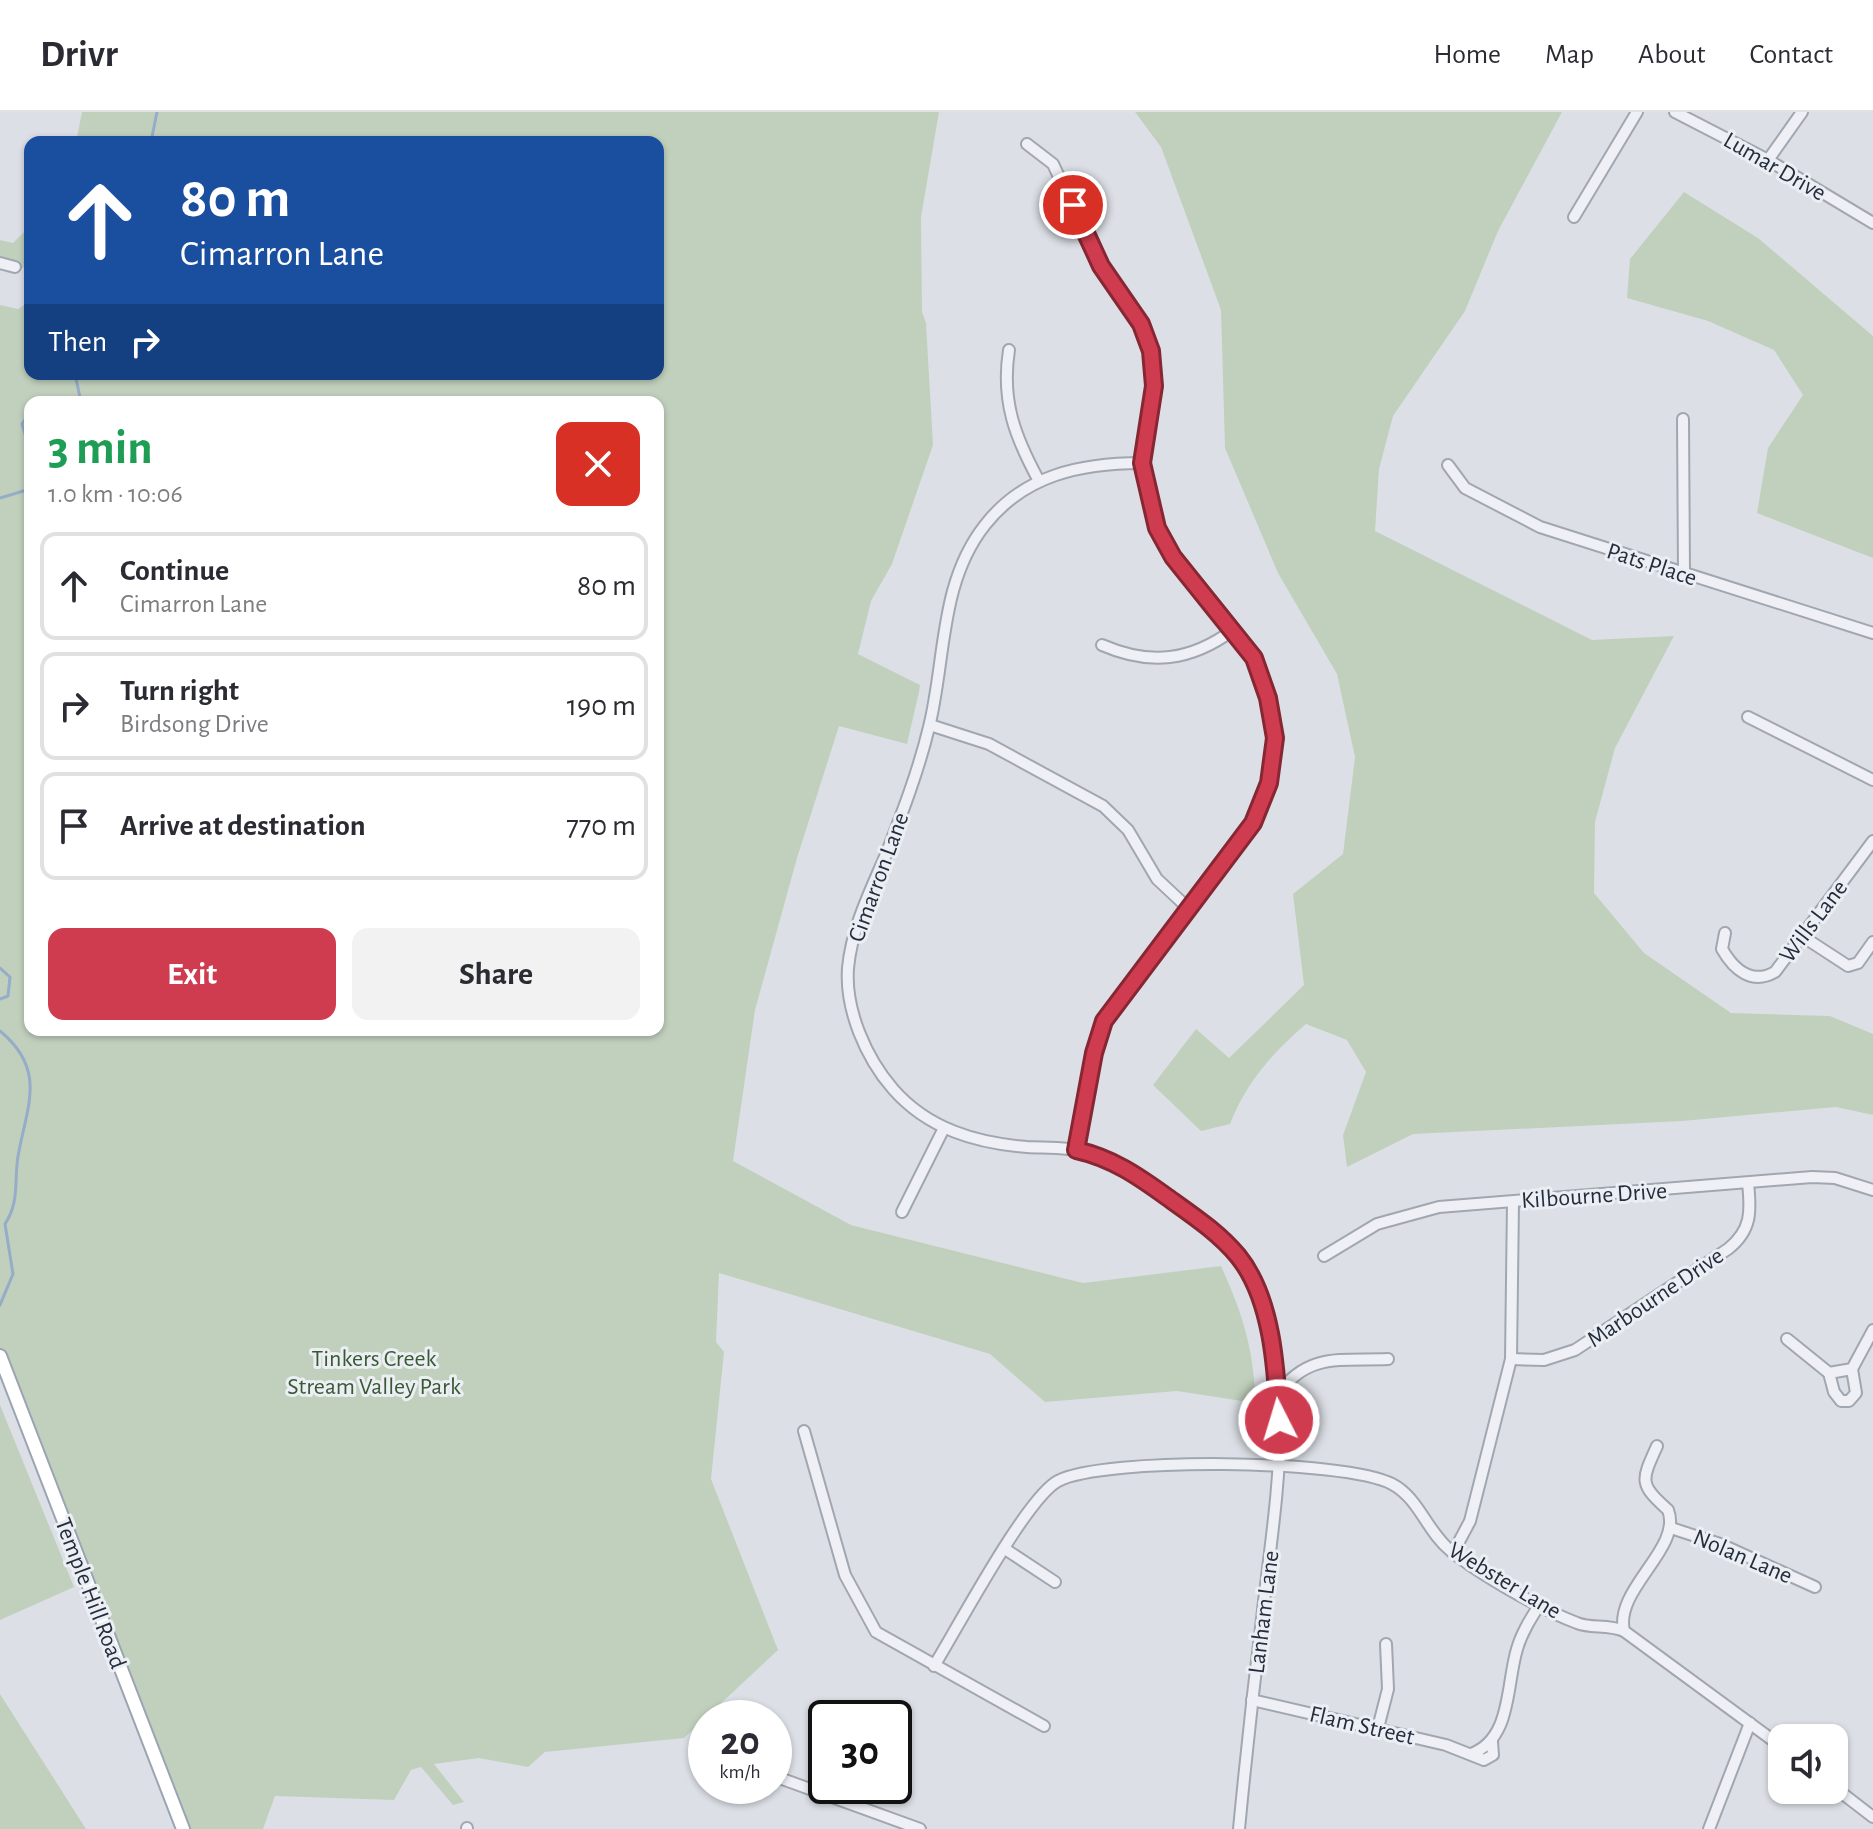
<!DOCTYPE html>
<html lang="en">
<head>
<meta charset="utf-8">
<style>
  :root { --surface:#fff; --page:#f2f2f3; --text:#2b2b33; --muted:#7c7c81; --line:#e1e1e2; --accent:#d03c4f }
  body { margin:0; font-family:"Alegreya Sans",sans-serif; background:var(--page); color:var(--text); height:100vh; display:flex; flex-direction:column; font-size:30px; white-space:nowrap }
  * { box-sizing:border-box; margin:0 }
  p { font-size:26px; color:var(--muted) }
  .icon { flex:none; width:44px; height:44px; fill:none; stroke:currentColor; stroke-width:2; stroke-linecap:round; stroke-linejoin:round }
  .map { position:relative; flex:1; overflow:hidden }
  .panel { position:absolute; left:24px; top:284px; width:640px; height:640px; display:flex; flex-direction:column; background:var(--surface); border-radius:16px; box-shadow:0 2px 6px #0004 }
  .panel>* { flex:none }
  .hud { position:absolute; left:24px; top:24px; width:640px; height:244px; border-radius:16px; box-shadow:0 2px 6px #0004; background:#1a4fa0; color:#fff; overflow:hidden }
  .buttons { position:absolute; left:1768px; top:1612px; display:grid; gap:16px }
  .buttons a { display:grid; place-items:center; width:80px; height:80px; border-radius:16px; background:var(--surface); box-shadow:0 2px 6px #0004; font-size:40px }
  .speed { position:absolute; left:688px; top:1588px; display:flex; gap:16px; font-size:40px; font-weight:700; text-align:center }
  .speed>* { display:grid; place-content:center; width:104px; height:104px; border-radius:50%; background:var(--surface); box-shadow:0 2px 6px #0004; line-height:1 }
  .speed small { font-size:20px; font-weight:400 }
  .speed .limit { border:4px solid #111; border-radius:12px; background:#fff; color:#111 }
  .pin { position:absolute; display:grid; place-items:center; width:68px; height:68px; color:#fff; margin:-34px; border:4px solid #fff; border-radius:50%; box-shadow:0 2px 8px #0007 }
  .me { position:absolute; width:88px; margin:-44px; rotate:355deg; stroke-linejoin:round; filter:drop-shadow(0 0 6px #0008) }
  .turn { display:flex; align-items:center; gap:28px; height:168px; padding:0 24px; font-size:36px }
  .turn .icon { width:104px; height:104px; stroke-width:2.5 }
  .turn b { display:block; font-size:56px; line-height:68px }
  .then { display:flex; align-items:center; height:76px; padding:0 24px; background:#0003; gap:16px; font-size:30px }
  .round { display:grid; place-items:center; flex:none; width:84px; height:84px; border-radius:16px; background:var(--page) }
  .headline { display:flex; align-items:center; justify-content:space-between; height:136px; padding:0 24px }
  h1 { font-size:48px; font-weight:700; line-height:60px; color:#1e9e55 }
  .action { display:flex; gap:16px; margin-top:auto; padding:16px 24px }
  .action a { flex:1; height:92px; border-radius:16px; background:var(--accent); color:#fff; font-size:32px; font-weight:700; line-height:92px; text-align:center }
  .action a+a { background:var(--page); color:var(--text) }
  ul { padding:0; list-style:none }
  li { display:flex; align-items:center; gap:24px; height:108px; margin:0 16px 12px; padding:0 8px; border:4px solid var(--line); border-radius:16px }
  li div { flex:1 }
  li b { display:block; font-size:30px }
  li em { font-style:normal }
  header { display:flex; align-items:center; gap:48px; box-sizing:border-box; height:112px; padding:0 40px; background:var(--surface); border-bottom:2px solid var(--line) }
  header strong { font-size:38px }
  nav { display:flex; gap:44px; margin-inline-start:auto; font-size:28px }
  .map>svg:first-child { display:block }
  .green { fill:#c1d0bd; fill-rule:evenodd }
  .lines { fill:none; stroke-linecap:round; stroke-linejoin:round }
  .stream { stroke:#95adc8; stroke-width:3 }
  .minor-casing { stroke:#a1a7b0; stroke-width:14 }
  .major-casing { stroke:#9ba4b2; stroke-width:16 }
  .minor { stroke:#eef0f5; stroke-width:10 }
  .major { stroke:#fff; stroke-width:12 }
  .route-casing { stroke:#872733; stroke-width:20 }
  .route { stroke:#d03c4f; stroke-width:14 }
  .labels { text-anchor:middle; stroke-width:6; stroke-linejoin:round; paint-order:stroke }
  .street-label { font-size:24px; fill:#252d3d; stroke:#ebeff4 }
  .park-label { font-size:24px; fill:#395933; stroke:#ebeff4 }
</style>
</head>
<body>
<header>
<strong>Drivr</strong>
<nav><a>Home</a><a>Map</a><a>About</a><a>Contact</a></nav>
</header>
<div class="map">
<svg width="1873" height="1717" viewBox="0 0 1873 1717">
  <rect width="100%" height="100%" fill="#dce0e6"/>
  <g class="green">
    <path d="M82 0H939L921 105 922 200 926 211 933 333 892 452 871 489 858 542 920 573 919 580 907 632 839 614 797 746 755 898 733 1049 851 1113 1083 1171 1221 1154C1242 1200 1255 1240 1255 1291L1177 1279 1045 1290 990 1242 719 1161 716 1230 724 1240 711 1367 778 1538 684 1626 545 1640 528 1655 479 1646 434 1652 464 1690 453 1693 421 1655 411 1658 394 1688 275 1684 263 1717H188L0 1241V193L18 197 30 189V262H658V30H76ZM30 290H658V918H30Z"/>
    <path d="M1135 0H1562L1498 119 1465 199 1393 304 1379 357 1375 419 1592 528 1674 524 1615 636 1595 710 1594 781 1644 841 1731 901 1830 904 1873 922V1003L1836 995 1682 1009 1413 1022 1347 1055 1343 1023 1366 960 1347 928 1306 912C1272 941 1246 971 1230 1012L1201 1019 1153 973 1196 917 1229 946 1304 873 1293 782 1343 742 1355 645 1337 562 1278 461 1225 336 1221 198 1161 35Z"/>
    <polygon points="1684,80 1758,126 1873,224 1873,446 1757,401 1768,336 1803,283 1774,238 1708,209 1627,186 1630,147"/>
    <polygon points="30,114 30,157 0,150 0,128 13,131"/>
    <polygon points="0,1293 74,1475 0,1508"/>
    <polygon points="0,1582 86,1717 0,1717"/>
  </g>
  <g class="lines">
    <g class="stream">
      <polyline points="151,30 157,0"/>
      <polyline points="75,262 81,290"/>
      <polyline points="30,301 22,312 30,338"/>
      <polyline points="0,386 30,377"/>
      <polyline points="0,856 10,865 8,884 0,887"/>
      <path d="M0 919C46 957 28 992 19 1039 13 1065 21 1088 5 1112L13 1162 0 1193"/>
    </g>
    <g class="minor-casing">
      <g id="minor">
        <polyline points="1675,0 1768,48 1873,111"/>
        <polyline points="1027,32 1053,52 1101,154 1145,219 1153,249 1154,274 1142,351 1152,399 1173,445 1254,546 1268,586 1275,626 1269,671 1253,711 1104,909 1094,941 1076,1038"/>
        <polyline points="1768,48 1802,0"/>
        <polyline points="1574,105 1637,0"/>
        <polyline points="0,151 15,155"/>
        <path d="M1009 238C1001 289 1015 325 1039 369"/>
        <polyline points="1683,307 1684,462"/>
        <path d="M1142 351C1081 351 1024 363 985 413 939 471 946 547 929 615 919 657 903 699 887 740 871 778 852 814 848 856 845 898 866 946 893 977 928 1017 976 1031 1027 1035 1047 1036 1068 1035 1088 1040 1126 1050 1155 1076 1186 1099 1211 1118 1239 1137 1252 1167 1299 1270 1275 1391 1263 1498 1254 1571 1246 1644 1239 1717"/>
        <polyline points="1448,353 1465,376 1540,415 1873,521"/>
        <path d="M1102 533C1150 554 1191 549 1233 518"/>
        <polyline points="1748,605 1873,668"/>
        <polyline points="930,613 989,632 1103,694 1128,718 1157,767 1188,796"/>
        <path d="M1725 821 1722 837C1734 858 1752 873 1775 860L1873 729"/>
        <polyline points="1802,824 1848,854 1858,851 1873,830"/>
        <polyline points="902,1100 944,1016"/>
        <polyline points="1324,1144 1377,1112 1439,1095 1812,1065 1835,1066 1873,1078"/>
        <polyline points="1787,1227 1829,1261 1834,1280 1841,1289 1849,1289 1856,1281 1852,1257"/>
        <path d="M1511 1247 1544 1248 1575 1238 1728 1137C1752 1118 1751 1099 1748 1071"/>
        <polyline points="1829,1261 1852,1257 1873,1218"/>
        <path d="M1277 1283C1308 1240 1340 1249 1388 1247"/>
        <polyline points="804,1319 845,1463 876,1520 1044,1614"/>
        <polyline points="1671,1416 1720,1432 1815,1475"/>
        <polyline points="1005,1437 1055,1470"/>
        <polyline points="1453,1441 1470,1409 1511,1247 1513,1090"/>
        <path d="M1624 1519C1614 1477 1683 1436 1668 1398 1639 1372 1641 1369 1657 1334"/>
        <path d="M934 1554C957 1517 1026 1386 1058 1369 1104 1345 1345 1347 1392 1372 1419 1386 1427 1420 1451 1439 1481 1463 1542 1498 1577 1511 1591 1517 1607 1512 1624 1519L1782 1635"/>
        <polyline points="1252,1588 1446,1633 1484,1648 1493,1643 1492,1630"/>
        <polyline points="1378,1616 1388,1577 1386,1532"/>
        <path d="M1471 1642C1512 1627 1506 1573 1517 1537 1522 1520 1531 1506 1540 1492"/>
        <polyline points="774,1664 920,1717"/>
        <polyline points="1834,1675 1873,1705"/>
        <polyline points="467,1716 467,1717"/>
        <polyline points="1709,1717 1750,1611"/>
      </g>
    </g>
    <g class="major-casing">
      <polyline id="major" points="0,1244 183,1717"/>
    </g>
    <use href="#minor" class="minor"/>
    <use href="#major" class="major"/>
  </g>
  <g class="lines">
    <g class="route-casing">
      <path id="route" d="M1073 93 1101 154 1141 212 1151 239 1154 274 1142 351 1157 416 1173 445 1254 546 1268 586 1275 626 1269 671 1253 711 1104 909 1094 941 1076 1038C1112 1046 1138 1064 1167 1085 1192 1103 1218 1120 1238 1144 1272 1186 1276 1255 1279 1308"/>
    </g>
    <use href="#route" class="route"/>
  </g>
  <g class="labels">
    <g class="street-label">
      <text transform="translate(1775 54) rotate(30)" y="8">Lumar Drive</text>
      <text transform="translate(1652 452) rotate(18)" y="8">Pats Place</text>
      <text transform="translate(878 765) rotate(-70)" y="8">Cimarron Lane</text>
      <text transform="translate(1813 809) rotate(-53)" y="8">Wills Lane</text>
      <text transform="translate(1594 1083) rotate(-4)" y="8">Kilbourne Drive</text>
      <text transform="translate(1655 1185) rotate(-34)" y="8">Marbourne Drive</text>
      <text transform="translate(1743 1444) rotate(23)" y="8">Nolan Lane</text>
      <text transform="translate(1505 1468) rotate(31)" y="8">Webster Lane</text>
      <text transform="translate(91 1481) rotate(69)" y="8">Temple Hill Road</text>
      <text transform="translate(1263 1500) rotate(-83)" y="8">Lanham Lane</text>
      <text transform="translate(1362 1613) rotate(13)" y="8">Flam Street</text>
    </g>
    <g class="park-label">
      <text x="374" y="1254">Tinkers Creek<tspan x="374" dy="28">Stream Valley Park</tspan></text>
    </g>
  </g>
</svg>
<div class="buttons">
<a><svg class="icon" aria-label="sound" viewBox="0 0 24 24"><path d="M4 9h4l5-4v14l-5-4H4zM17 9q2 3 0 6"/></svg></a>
</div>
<div class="speed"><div>20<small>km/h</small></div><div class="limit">30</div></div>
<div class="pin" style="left:1073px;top:93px;background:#d93025"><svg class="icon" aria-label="arrive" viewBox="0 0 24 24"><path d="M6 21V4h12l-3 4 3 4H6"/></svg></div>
<svg class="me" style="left:1279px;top:1308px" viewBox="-20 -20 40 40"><circle r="17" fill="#d03c4f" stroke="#fff" stroke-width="3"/><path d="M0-11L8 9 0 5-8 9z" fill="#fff"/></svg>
<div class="hud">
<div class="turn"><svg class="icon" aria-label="ahead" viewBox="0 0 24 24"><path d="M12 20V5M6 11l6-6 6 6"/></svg><div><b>80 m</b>Cimarron Lane</div></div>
<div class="then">Then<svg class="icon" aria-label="right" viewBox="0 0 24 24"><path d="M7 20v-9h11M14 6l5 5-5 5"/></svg></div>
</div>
<section class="panel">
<div class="headline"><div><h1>3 min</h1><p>1.0 km · 10:06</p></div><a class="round" style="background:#d93025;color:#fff"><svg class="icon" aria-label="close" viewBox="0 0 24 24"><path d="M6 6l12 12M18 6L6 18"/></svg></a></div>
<ul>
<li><svg class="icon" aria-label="ahead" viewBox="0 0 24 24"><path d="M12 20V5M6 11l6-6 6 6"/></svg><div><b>Continue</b><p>Cimarron Lane</p></div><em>80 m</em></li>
<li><svg class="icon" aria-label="right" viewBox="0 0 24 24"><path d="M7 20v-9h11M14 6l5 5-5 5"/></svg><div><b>Turn right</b><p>Birdsong Drive</p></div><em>190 m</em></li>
<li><svg class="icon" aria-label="arrive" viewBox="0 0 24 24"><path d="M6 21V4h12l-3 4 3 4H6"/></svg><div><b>Arrive at destination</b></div><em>770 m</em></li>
</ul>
<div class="action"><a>Exit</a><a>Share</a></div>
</section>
</div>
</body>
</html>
